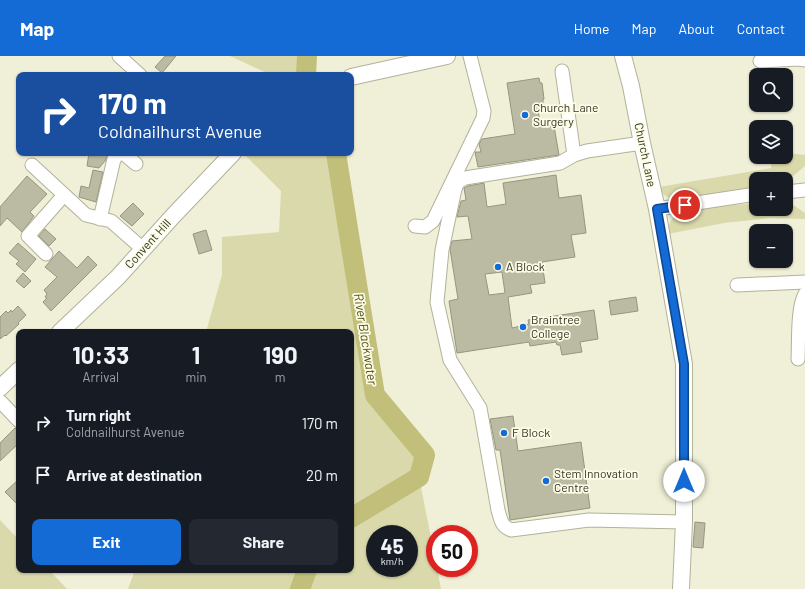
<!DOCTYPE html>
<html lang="en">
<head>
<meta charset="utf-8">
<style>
  :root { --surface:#171b24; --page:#242831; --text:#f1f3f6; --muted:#9ea1a6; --accent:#146bd5 }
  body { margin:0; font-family:Barlow,sans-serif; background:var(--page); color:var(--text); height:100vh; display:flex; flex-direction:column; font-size:15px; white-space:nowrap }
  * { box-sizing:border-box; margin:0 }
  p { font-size:13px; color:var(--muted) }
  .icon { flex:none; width:22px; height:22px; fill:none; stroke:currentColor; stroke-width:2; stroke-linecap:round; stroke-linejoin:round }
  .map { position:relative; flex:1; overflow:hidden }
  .sheet { position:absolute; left:16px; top:273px; width:338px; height:244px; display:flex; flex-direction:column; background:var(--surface); border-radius:8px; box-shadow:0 1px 3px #0004 }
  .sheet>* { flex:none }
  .top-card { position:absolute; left:16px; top:16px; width:338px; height:84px; border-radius:8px; box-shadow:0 1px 3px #0004; background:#1a4fa0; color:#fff; overflow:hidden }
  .controls { position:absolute; left:749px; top:12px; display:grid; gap:8px }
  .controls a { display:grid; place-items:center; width:44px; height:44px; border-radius:8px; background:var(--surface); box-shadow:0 1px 3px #0004; font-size:20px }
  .speed { position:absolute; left:366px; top:469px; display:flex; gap:8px; font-size:20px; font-weight:700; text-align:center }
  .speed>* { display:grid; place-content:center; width:52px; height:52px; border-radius:50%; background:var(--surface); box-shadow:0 1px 3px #0004; line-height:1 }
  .speed small { font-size:10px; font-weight:400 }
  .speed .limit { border:6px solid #d22; background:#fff; color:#111 }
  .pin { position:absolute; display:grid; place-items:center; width:34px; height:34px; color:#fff; margin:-17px; border:2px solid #fff; border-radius:50%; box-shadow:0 1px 4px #0007 }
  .me { position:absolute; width:44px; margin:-22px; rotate:0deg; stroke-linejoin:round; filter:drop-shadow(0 0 3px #0008) }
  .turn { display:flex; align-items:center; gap:14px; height:84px; padding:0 16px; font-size:18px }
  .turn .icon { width:52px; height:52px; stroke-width:2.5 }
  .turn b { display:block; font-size:28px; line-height:34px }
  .eta { display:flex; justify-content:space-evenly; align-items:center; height:68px; text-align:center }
  .eta b { font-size:24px; font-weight:700; line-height:28px }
  .cta { display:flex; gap:8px; margin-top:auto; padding:8px 16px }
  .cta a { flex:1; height:46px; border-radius:8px; background:var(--accent); color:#fff; font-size:16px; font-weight:700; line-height:46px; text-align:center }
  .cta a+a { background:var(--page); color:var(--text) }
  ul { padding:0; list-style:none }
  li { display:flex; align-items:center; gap:12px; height:52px; padding:0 16px }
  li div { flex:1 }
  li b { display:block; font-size:15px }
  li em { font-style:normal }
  header { display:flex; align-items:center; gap:24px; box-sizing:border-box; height:56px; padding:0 20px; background:var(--accent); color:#fff }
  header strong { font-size:19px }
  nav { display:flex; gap:22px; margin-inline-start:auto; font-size:14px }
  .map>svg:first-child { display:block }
  .green { fill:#dad9ab; fill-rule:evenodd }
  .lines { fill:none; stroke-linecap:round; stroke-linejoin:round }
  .river { stroke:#c1bf79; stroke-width:20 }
  .building { fill:#bbbba4; stroke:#969680; fill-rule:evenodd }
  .minor-casing { stroke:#b2b29b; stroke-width:15 }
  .major-casing { stroke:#b2b29b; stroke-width:18 }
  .minor { stroke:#fff; stroke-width:13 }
  .major { stroke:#fff; stroke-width:16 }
  .route-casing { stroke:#0d468a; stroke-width:10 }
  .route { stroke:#146bd5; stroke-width:7 }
  .poi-dot { fill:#146bd5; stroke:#fdfde5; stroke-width:1.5 }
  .labels { text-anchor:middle; stroke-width:3.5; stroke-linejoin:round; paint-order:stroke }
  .poi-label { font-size:12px; fill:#33332a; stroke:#fdfde5; text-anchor:start }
  .street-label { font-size:12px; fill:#33332a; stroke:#fdfde5 }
  .water-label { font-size:13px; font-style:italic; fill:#4f4d19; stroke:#fdfde5 }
</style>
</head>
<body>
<header>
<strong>Map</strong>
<nav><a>Home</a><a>Map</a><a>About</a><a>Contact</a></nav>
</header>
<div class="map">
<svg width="805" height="533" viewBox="0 0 805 533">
  <rect width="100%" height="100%" fill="#f0f0d8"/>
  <g class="green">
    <polygon points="230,0 307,0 306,19 271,19"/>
    <path d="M243 97H336L350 185 375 339 425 399 419 421 435 502V512H437L441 533H128L135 514H351V276H206L222 219V181L279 176 281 135ZM375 478H409V512H375Z"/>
    <polygon points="786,97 805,99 805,110 786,126 786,123 756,123 756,133 677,146 664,139 659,131 771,112 771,101 786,101"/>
    <path d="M756 147V153H786V148L795 150 805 157V163L770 162 724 167 668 178C668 172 669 165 674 161 686 152 739 149 756 147Z"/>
    <polygon points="0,464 19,484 19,514 49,514 67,533 0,533"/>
  </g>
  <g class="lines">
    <g class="river">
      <polyline points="306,19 307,0"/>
      <polyline points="336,97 350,185 375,339 425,399 419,421 351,462"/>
      <polyline points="300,533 307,514"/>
    </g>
  </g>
  <g class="building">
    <polygon points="165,0 176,0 162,17 155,11"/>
    <polygon points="539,22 540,27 542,27 544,43 543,43 543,48 537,49 541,71 554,70 559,99 478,111 475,96 481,96 479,88 482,83 515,78 507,27"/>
    <polygon points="89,97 109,97 105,105 99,112 87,110"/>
    <polygon points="93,114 103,116 96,146 79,141 81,130 89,132"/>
    <path d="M556 119 559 142 581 139 586 177 571 179 575 201 542 206 545 227 530 229 532 237 508 241 512 272 529 268 528 264 594 254 598 283 580 286 582 296 562 299 560 289H557L556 286 530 290 529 286 457 297 449 245 458 243 450 193 452 185 472 183 468 160 457 161 461 145 466 144 464 132 468 130 484 127 487 151 506 148 503 127ZM502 216 505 237 489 239 485 218Z"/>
    <polygon points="27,120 47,138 30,156 34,160 22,176 7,162 0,170 0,151"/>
    <polygon points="133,147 144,158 132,170 120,160"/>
    <polygon points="45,173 56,183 49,190 39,180"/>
    <polygon points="206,174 212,194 199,198 193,178"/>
    <polygon points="18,187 36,203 25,216 16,208 19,205 9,197"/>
    <polygon points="59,195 77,212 88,200 97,209 51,255 43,246 47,242 45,241 47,238 44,234 57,221 45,211"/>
    <polygon points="23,217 31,225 24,232 16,225"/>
    <polygon points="636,241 638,255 611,259 609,245"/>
    <polygon points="18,250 26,259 18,267 19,268 6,280 5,279 0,283 0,261 6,255 8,257 11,254 12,256"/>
    <polygon points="513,360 518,395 581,386 590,452 510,464 500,394 496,394 490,363"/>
    <polygon points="15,372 19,376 19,387 0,405 0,387"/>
    <polygon points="19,423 19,450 5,436"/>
    <polygon points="695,466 705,467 703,492 693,491"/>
  </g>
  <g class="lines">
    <g class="minor-casing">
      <g id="minor">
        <polyline points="119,0 140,19"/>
        <polyline points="760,5 798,3 805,4"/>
        <polyline points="562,15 574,99"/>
        <path d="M642 87 587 95 574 99 560 107 465 122 458 126 455 133 442 194 437 246 450 304 480 352 498 454C501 464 501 470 511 474L589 464 684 466"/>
        <polyline points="123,97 136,108"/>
        <polyline points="32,109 86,159 111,165 143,193"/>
        <polyline points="786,136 805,134"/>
        <polyline points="657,153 756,138"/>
        <polyline points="100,163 114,103 119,97"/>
        <polyline points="415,170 425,171 433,165 483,62 484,55 470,0"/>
        <polyline points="46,198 28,180 64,139"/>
        <polyline points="737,229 805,226"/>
        <path d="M798 303C799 286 797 252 805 238"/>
        <polyline points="0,345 19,365"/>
      </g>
    </g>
    <g class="major-casing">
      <g id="major">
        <polyline points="623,0 631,30 642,87 657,153 684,308 684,466 681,533"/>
        <polyline points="351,21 447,0"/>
        <polyline points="60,276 118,221 173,160 233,97"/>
        <polyline points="0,332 19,314"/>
      </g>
    </g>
    <use href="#minor" class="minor"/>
    <use href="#major" class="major"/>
  </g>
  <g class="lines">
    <g class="route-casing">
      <polyline id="route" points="684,425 684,308 657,153 685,149"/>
    </g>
    <use href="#route" class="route"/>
  </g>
  <g class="poi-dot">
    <circle cx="525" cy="59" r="4"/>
    <circle cx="498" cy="211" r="4"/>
    <circle cx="523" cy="271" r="4"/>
    <circle cx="504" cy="377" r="4"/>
    <circle cx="546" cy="425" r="4"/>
  </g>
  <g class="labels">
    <g class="poi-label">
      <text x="533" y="56">Church Lane<tspan x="533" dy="14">Surgery</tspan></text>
      <text x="506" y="215">A Block</text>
      <text x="531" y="268">Braintree<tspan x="531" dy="14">College</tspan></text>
      <text x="512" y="381">F Block</text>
      <text x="554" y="422">Stem Innovation<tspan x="554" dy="14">Centre</tspan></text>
    </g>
    <g class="street-label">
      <text transform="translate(645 99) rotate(78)" y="4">Church Lane</text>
      <text transform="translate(148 188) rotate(-48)" y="4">Convent Hill</text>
    </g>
    <g class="water-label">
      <text transform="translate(366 283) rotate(81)" y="5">River Blackwater</text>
    </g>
  </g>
</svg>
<div class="controls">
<a><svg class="icon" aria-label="search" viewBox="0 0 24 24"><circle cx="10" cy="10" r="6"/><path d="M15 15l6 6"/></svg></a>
<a><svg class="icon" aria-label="layers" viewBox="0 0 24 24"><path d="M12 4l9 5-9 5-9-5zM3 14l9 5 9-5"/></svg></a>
<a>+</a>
<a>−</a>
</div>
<div class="speed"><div>45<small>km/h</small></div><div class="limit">50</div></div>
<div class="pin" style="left:685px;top:149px;background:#d93025"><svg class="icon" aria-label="arrive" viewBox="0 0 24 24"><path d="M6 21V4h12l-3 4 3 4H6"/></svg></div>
<svg class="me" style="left:684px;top:425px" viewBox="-20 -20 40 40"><circle r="19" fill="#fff"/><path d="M0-13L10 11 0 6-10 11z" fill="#146bd5"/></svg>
<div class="top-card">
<div class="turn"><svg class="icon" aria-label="right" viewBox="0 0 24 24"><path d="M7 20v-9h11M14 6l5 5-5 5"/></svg><div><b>170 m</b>Coldnailhurst Avenue</div></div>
</div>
<section class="sheet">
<div class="eta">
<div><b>10:33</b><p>Arrival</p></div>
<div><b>1</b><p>min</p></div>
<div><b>190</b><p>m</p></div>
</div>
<ul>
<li><svg class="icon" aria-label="right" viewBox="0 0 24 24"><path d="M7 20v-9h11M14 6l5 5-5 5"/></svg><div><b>Turn right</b><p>Coldnailhurst Avenue</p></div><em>170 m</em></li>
<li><svg class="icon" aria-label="arrive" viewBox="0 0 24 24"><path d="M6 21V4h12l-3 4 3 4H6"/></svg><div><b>Arrive at destination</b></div><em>20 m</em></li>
</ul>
<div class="cta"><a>Exit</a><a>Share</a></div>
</section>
</div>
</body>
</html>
